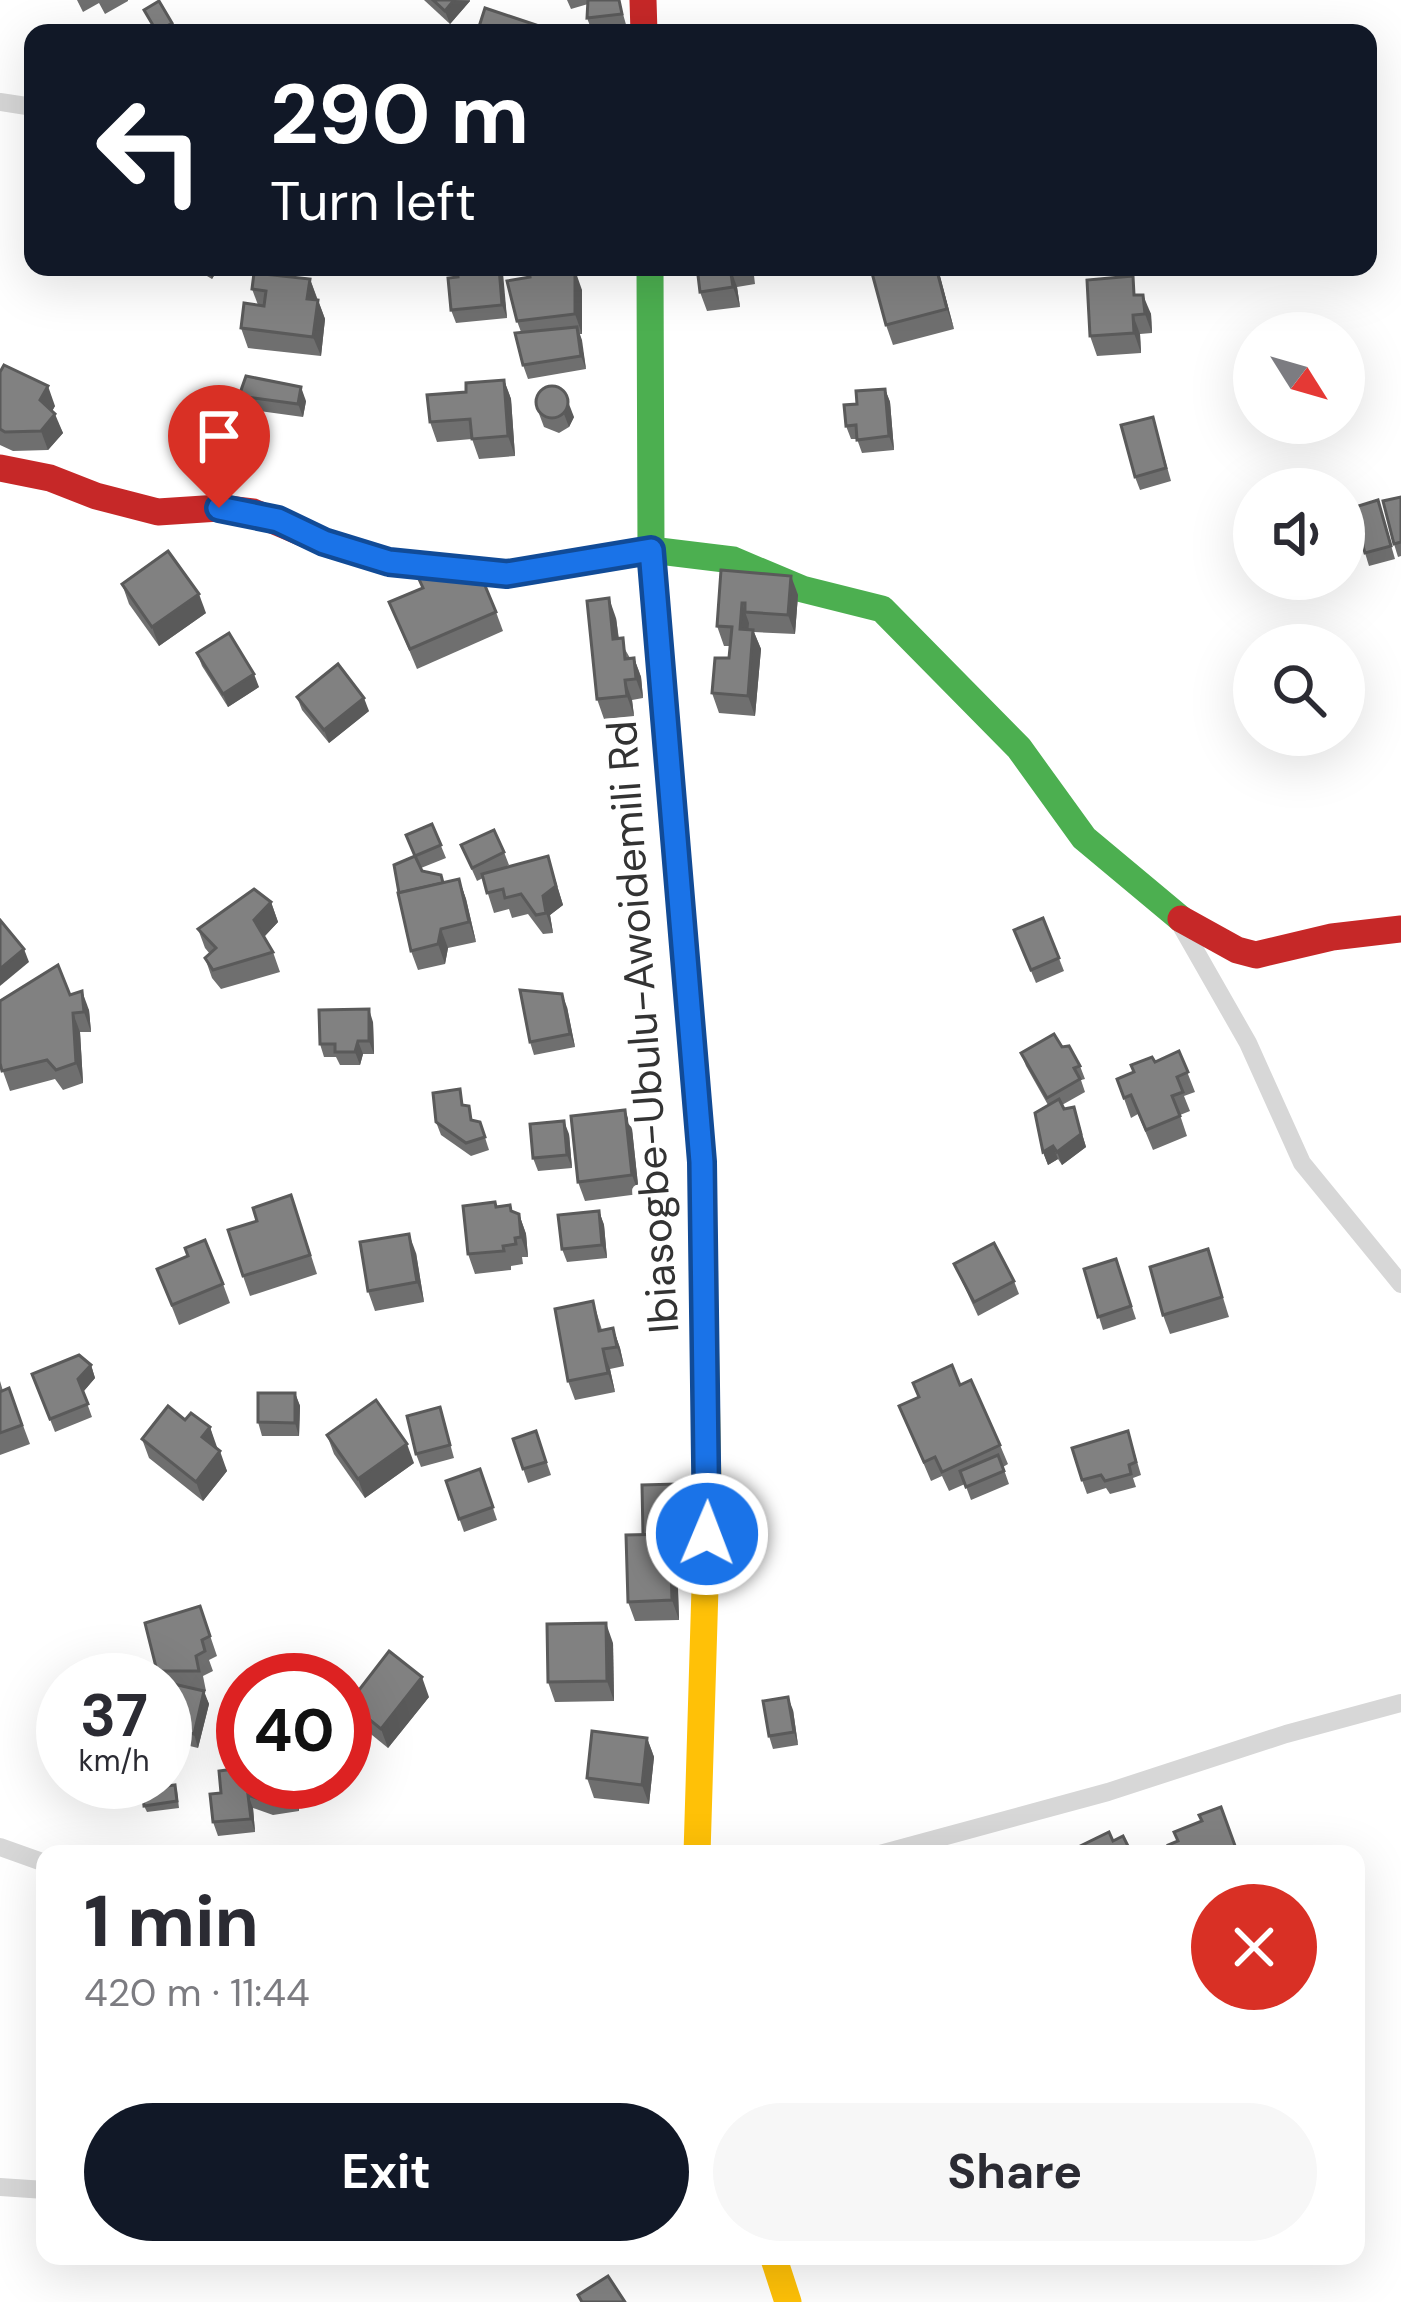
<!DOCTYPE html>
<html lang="en">
<head>
<meta charset="utf-8">
<style>
  :root { --surface:#fff; --page:#f7f7f7; --text:#2b2b33; --muted:#7c7c81; --accent:#111827 }
  body { margin:0; font-family:"DM Sans",sans-serif; background:var(--page); color:var(--text); height:100vh; display:flex; flex-direction:column; font-size:45px; white-space:nowrap }
  * { box-sizing:border-box; margin:0 }
  p { font-size:39px; color:var(--muted) }
  .icon { flex:none; width:66px; height:66px; fill:none; stroke:currentColor; stroke-width:2; stroke-linecap:round; stroke-linejoin:round }
  .map { position:relative; flex:1; overflow:hidden }
  .drawer { position:absolute; left:36px; top:1845px; width:1329px; height:420px; display:flex; flex-direction:column; background:var(--surface); border-radius:24px; box-shadow:0 12px 48px #0002 }
  .drawer>* { flex:none }
  .hud { position:absolute; left:24px; top:24px; width:1353px; height:252px; border-radius:24px; box-shadow:0 12px 48px #0002; background:#111827; color:#fff; overflow:hidden }
  .needle { width:78px; rotate:127deg }
  .tools { position:absolute; left:1233px; top:312px; display:grid; gap:24px }
  .tools a { display:grid; place-items:center; width:132px; height:132px; border-radius:50%; background:var(--surface); box-shadow:0 12px 48px #0002; font-size:60px }
  .speed { position:absolute; left:36px; top:1653px; display:flex; gap:24px; font-size:60px; font-weight:700; text-align:center }
  .speed>* { display:grid; place-content:center; width:156px; height:156px; border-radius:50%; background:var(--surface); box-shadow:0 12px 48px #0002; line-height:1 }
  .speed small { font-size:30px; font-weight:400 }
  .speed .limit { border:18px solid #d22; background:#fff; color:#111 }
  .pin { position:absolute; display:grid; place-items:center; width:102px; height:102px; color:#fff; margin:-123px -51px; border-radius:50% 50% 50% 0; rotate:-45deg; box-shadow:0 0 12px #0007 }
  .pin .icon { rotate:45deg }
  .me { position:absolute; width:132px; margin:-66px; rotate:1deg; stroke-linejoin:round; filter:drop-shadow(0 0 9px #0008) }
  .turn { display:flex; align-items:center; gap:42px; height:252px; padding:0 48px; font-size:54px }
  .turn .icon { width:156px; height:156px; stroke-width:2.5 }
  .turn b { display:block; font-size:84px; line-height:102px }
  .round { display:grid; place-items:center; flex:none; width:126px; height:126px; border-radius:63px; background:var(--page) }
  .overview { display:flex; align-items:center; justify-content:space-between; height:204px; padding:0 48px }
  h1 { font-size:72px; font-weight:700; line-height:90px }
  .cta { display:flex; gap:24px; margin-top:auto; padding:24px 48px }
  .cta a { flex:1; height:138px; border-radius:72px; background:var(--accent); color:#fff; font-size:48px; font-weight:700; line-height:138px; text-align:center }
  .cta a+a { background:var(--page); color:var(--text) }
  .map>svg:first-child { display:block }
  .lines { fill:none; stroke-linecap:round; stroke-linejoin:round }
  .street { stroke:#d7d7d7; stroke-width:18 }
  .fast { stroke:#4caf50; stroke-width:27 }
  .slow { stroke:#ffc107; stroke-width:27 }
  .jam { stroke:#c62828; stroke-width:27 }
  .wall { fill:#6f6f6f }
  .shaded-wall { fill:#5a5a5a }
  .building { fill:#818181; stroke:#5a5a5a; stroke-width:3 }
  .route-casing { stroke:#114b97; stroke-width:30 }
  .route { stroke:#1a73e8; stroke-width:21 }
  .labels { text-anchor:middle; stroke-width:12; stroke-linejoin:round; paint-order:stroke }
  .street-label { font-size:42px; fill:#333; stroke:#fff }
</style>
</head>
<body>
<div class="map">
<svg width="1401" height="2302" viewBox="0 0 1401 2302">
  <rect width="100%" height="100%" fill="#fff"/>
  <g class="lines">
    <g class="street">
      <polyline points="0,102 33,107"/>
      <polyline points="1179,922 1248,1043 1302,1163 1401,1284"/>
      <polyline points="0,1847 45,1863"/>
      <polyline points="880,1854 1108,1792 1286,1734 1401,1703"/>
      <polyline points="0,2187 45,2190"/>
    </g>
    <g class="fast">
      <polyline points="650,267 651,550 681,913"/>
      <polyline points="596,559 651,550 733,560 802,589 882,609 1019,748 1084,838 1181,919"/>
    </g>
    <g class="slow">
      <polyline points="681,913 702,1162 708,1488 697,1854"/>
      <polyline points="773,2256 788,2302"/>
    </g>
    <g class="jam">
      <polyline points="643,0 644,33"/>
      <polyline points="0,468 50,478 96,496 158,512 219,508 253,512 324,542 389,562 507,574 596,559"/>
      <polyline points="1181,919 1237,950 1256,955 1332,937 1401,929"/>
    </g>
  </g>
  <g class="wall">
    <polygon points="77,0 128,0 128,1 105,14 99,3 83,12"/>
    <polygon points="424,0 470,0 470,1 450,24"/>
    <polygon points="567,0 619,0 627,28 592,31 587,18 588,4 571,9"/>
    <polygon points="144,10 172,23 174,30 168,33 156,33"/>
    <polygon points="192,267 219,267 212,279"/>
    <polygon points="457,267 501,267 507,318 456,323 451,310 458,277"/>
    <polygon points="550,267 553,274 582,290 582,334 580,334 586,369 528,379 523,365 521,332 517,321 530,277"/>
    <polygon points="612,267 631,267 631,271 613,270"/>
    <polygon points="697,267 753,267 755,284 737,287 740,307 707,311 700,292"/>
    <polygon points="885,267 937,267 954,329 893,345 886,325"/>
    <polygon points="310,279 325,319 321,356 248,348 241,328 258,305 252,289"/>
    <polygon points="1140,295 1151,314 1152,333 1140,334 1141,353 1097,356 1090,336"/>
    <polygon points="0,372 55,406 52,411 63,433 48,450 13,451 0,445"/>
    <polygon points="504,380 511,399 515,456 479,459 472,439 437,442 430,422 466,392"/>
    <polygon points="885,389 890,402 894,450 862,453 857,439 851,439 846,426 857,404"/>
    <polygon points="239,396 306,401 303,417 244,409"/>
    <polygon points="535,403 574,417 569,427 559,433 544,427"/>
    <polygon points="1153,417 1171,481 1140,490 1135,477"/>
    <polygon points="1401,497 1401,556 1398,557 1394,544"/>
    <polygon points="1378,500 1395,559 1369,566 1365,553"/>
    <polygon points="721,570 791,576 798,595 795,634 754,632 761,649 755,716 719,713 712,693 729,658 730,646 724,646 717,626"/>
    <polygon points="443,579 496,612 503,631 417,669 389,602"/>
    <polygon points="122,584 206,613 159,646 129,604"/>
    <polygon points="616,618 619,639 630,658 634,658 641,677 643,698 632,700 634,716 604,719 597,699"/>
    <polygon points="197,653 259,687 228,707 202,666"/>
    <polygon points="297,697 369,711 329,743 302,710"/>
    <polygon points="432,824 446,858 421,868 422,871 444,883 459,879 466,899 476,942 448,948 445,964 418,970 411,951 415,856"/>
    <polygon points="461,845 504,852 509,865 501,869 548,856 563,905 550,915 553,933 543,934 528,914 512,918 509,909 494,913 483,878 477,881"/>
    <polygon points="271,902 278,922 264,937 273,952 280,972 221,989 212,978 205,958 210,954 205,948 198,929"/>
    <polygon points="1043,918 1064,971 1036,983 1014,930"/>
    <polygon points="70,995 89,1010 91,1032 80,1032 83,1083 63,1090 55,1079 10,1091 0,1063"/>
    <polygon points="567,1007 575,1047 534,1055 530,1042"/>
    <polygon points="373,1022 374,1054 363,1054 360,1065 340,1065 336,1057 324,1057 320,1044"/>
    <polygon points="1062,1047 1080,1066 1085,1079 1081,1080 1085,1092 1062,1105 1064,1109 1074,1107 1086,1147 1062,1165 1058,1159 1048,1165 1043,1152 1048,1105 1026,1066 1021,1053"/>
    <polygon points="1179,1051 1195,1092 1184,1096 1190,1111 1180,1115 1187,1136 1153,1150 1138,1114 1131,1118 1117,1079"/>
    <polygon points="474,1120 480,1122 489,1150 471,1156 441,1135 436,1122"/>
    <polygon points="632,1129 639,1194 585,1201 578,1182"/>
    <polygon points="569,1134 572,1168 538,1171 533,1158"/>
    <polygon points="497,1207 519,1214 526,1234 528,1257 522,1257 523,1264 511,1266 511,1270 475,1274 468,1254"/>
    <polygon points="599,1211 604,1225 607,1258 567,1262 562,1249"/>
    <polygon points="298,1215 317,1274 250,1296 243,1276 257,1221"/>
    <polygon points="1208,1249 1229,1317 1170,1334 1163,1315"/>
    <polygon points="416,1253 424,1302 375,1311 368,1291"/>
    <polygon points="1116,1259 1136,1319 1103,1330 1084,1269"/>
    <polygon points="954,1264 1014,1281 1019,1294 978,1316"/>
    <polygon points="157,1269 223,1284 230,1303 179,1325"/>
    <polygon points="593,1301 602,1330 613,1328 620,1348 624,1366 610,1369 615,1392 575,1400 568,1381"/>
    <polygon points="91,1365 95,1378 83,1392 92,1417 55,1432 32,1374"/>
    <polygon points="0,1381 3,1391 9,1388 30,1444 0,1455"/>
    <polygon points="913,1383 960,1385 1000,1445 1008,1464 1003,1467 1009,1484 971,1500 965,1484 949,1491 942,1476 931,1481 899,1406 918,1397"/>
    <polygon points="295,1393 300,1406 299,1436 262,1436 258,1422"/>
    <polygon points="440,1407 454,1458 421,1467 416,1454"/>
    <polygon points="210,1427 216,1448 227,1471 203,1501 149,1458 142,1439"/>
    <polygon points="536,1431 551,1475 528,1483 513,1439"/>
    <polygon points="327,1435 414,1463 365,1498 334,1454"/>
    <polygon points="1132,1444 1141,1475 1133,1478 1136,1487 1110,1494 1106,1488 1087,1494 1082,1480"/>
    <polygon points="480,1469 497,1520 464,1532 446,1481"/>
    <polygon points="677,1484 682,1497 682,1505 675,1509 679,1620 635,1621 628,1602 643,1535"/>
    <polygon points="200,1606 217,1656 209,1660 213,1671 203,1676 206,1691 203,1691 209,1704 198,1748 165,1740 167,1691 165,1691 165,1680 160,1680 157,1671"/>
    <polygon points="613,1643 614,1701 555,1702 548,1682"/>
    <polygon points="429,1697 388,1748 356,1722 349,1703"/>
    <polygon points="793,1710 798,1745 773,1749 769,1736"/>
    <polygon points="647,1738 654,1757 649,1804 594,1798 587,1778"/>
    <polygon points="234,1769 237,1775 299,1782 299,1811 273,1815 253,1808 255,1832 218,1836 213,1822 221,1793"/>
    <polygon points="177,1791 179,1808 147,1812 144,1806"/>
  </g>
  <g class="shaded-wall">
    <polygon points="454,0 470,1 450,24 445,11"/>
    <polygon points="208,267 219,267 212,279"/>
    <polygon points="499,267 501,267 503,273 507,318 502,305"/>
    <polygon points="730,267 737,287 740,307 733,287"/>
    <polygon points="936,267 940,276 954,329 947,309"/>
    <polygon points="575,270 582,290 582,334 575,314"/>
    <polygon points="310,279 317,299 307,299"/>
    <polygon points="1143,295 1151,314 1152,333 1145,314"/>
    <polygon points="318,300 325,319 321,356 313,337"/>
    <polygon points="1133,315 1140,334 1141,353 1134,333"/>
    <polygon points="577,327 582,340 586,369 581,356"/>
    <polygon points="504,380 511,399 515,456 508,436"/>
    <polygon points="48,386 55,406 47,420 40,400"/>
    <polygon points="301,387 306,401 303,417 298,404"/>
    <polygon points="885,389 890,402 894,450 889,436"/>
    <polygon points="569,404 574,417 569,427 564,414"/>
    <polygon points="55,414 63,433 48,450 41,431"/>
    <polygon points="791,576 798,595 795,634 788,615"/>
    <polygon points="199,594 206,613 159,646 152,627"/>
    <polygon points="609,598 616,618 621,659 613,639"/>
    <polygon points="742,603 749,623 747,648 740,629"/>
    <polygon points="753,630 761,649 755,716 748,696"/>
    <polygon points="634,658 641,677 643,698 636,679"/>
    <polygon points="254,674 259,687 228,707 223,694"/>
    <polygon points="625,680 632,700 634,716 627,696"/>
    <polygon points="364,698 369,711 329,743 324,730"/>
    <polygon points="548,856 563,905 550,915 553,933 546,913 543,896"/>
    <polygon points="459,879 466,899 476,942 469,922"/>
    <polygon points="271,902 278,922 261,940 254,920"/>
    <polygon points="441,929 448,948 445,964 438,944"/>
    <polygon points="24,949 29,962 0,986 0,969"/>
    <polygon points="82,991 89,1010 91,1032 84,1012"/>
    <polygon points="562,994 567,1007 575,1047 570,1034"/>
    <polygon points="369,1009 373,1022 374,1054 369,1041"/>
    <polygon points="73,1013 80,1032 83,1083 76,1063"/>
    <polygon points="358,1041 363,1054 360,1065 355,1052"/>
    <polygon points="1074,1107 1086,1147 1062,1165 1057,1152"/>
    <polygon points="625,1110 632,1129 639,1194 632,1175"/>
    <polygon points="564,1121 569,1134 572,1168 567,1155"/>
    <polygon points="1053,1146 1058,1159 1048,1165 1043,1152"/>
    <polygon points="599,1211 604,1225 607,1258 602,1245"/>
    <polygon points="519,1214 526,1234 528,1257 521,1237"/>
    <polygon points="409,1234 416,1253 424,1302 417,1282"/>
    <polygon points="613,1328 620,1348 624,1366 617,1347"/>
    <polygon points="603,1349 610,1369 615,1392 608,1373"/>
    <polygon points="91,1365 95,1378 83,1392 78,1379"/>
    <polygon points="295,1393 300,1406 299,1436 295,1423"/>
    <polygon points="210,1427 217,1447 210,1457 202,1437"/>
    <polygon points="407,1444 414,1463 365,1498 358,1479"/>
    <polygon points="220,1451 227,1471 203,1501 196,1482"/>
    <polygon points="670,1496 675,1509 676,1549 671,1536"/>
    <polygon points="670,1534 677,1554 679,1620 672,1600"/>
    <polygon points="606,1623 613,1643 614,1701 607,1681"/>
    <polygon points="422,1677 429,1697 388,1748 381,1729"/>
    <polygon points="204,1691 209,1704 198,1748 194,1734"/>
    <polygon points="788,1697 793,1710 798,1745 794,1732"/>
    <polygon points="647,1738 654,1757 649,1804 642,1785"/>
    <polygon points="294,1782 299,1782 299,1811 294,1798"/>
    <polygon points="248,1795 253,1808 255,1832 251,1819"/>
  </g>
  <g class="building">
    <polygon points="433,0 454,0 445,11"/>
    <polygon points="588,0 619,0 622,14 587,18"/>
    <polygon points="159,1 172,23 157,32 144,10"/>
    <polygon points="485,8 536,25 533,33 477,33"/>
    <polygon points="867,26 887,26 891,33 862,33"/>
    <polygon points="457,267 499,267 502,305 451,310 448,278 458,277"/>
    <polygon points="547,267 550,267 551,274 575,270 575,314 517,321 507,281 530,277 529,270"/>
    <polygon points="697,267 730,267 733,287 700,292"/>
    <polygon points="893,267 936,267 947,309 886,325 872,273"/>
    <polygon points="254,273 310,279 307,299 318,300 313,337 241,328 244,303 264,306 266,291 252,289"/>
    <polygon points="1133,276 1134,295 1143,295 1145,314 1133,315 1134,333 1090,336 1087,280"/>
    <polygon points="577,327 581,356 523,365 515,333"/>
    <polygon points="4,365 48,386 40,400 55,414 41,431 5,432 0,429 0,372"/>
    <polygon points="246,376 301,387 298,404 239,396"/>
    <polygon points="504,380 508,436 472,439 470,419 430,422 427,395 466,392 466,383"/>
    <circle cx="552" cy="402" r="16"/>
    <polygon points="885,389 889,436 857,440 856,425 846,426 844,405 857,404 856,391"/>
    <polygon points="1153,417 1166,468 1135,477 1121,425"/>
    <polygon points="1401,497 1401,542 1394,544 1383,501"/>
    <polygon points="1378,500 1391,546 1365,553 1352,508"/>
    <polygon points="168,551 199,594 152,627 122,584"/>
    <polygon points="476,564 496,612 410,649 389,602 423,588 419,579 439,571 443,579"/>
    <polygon points="721,570 791,576 788,615 745,612 745,603 742,603 740,629 753,630 748,696 712,693 715,658 729,658 732,627 717,626"/>
    <polygon points="609,598 613,639 623,638 625,659 634,658 636,679 625,680 627,696 597,699 587,601"/>
    <polygon points="229,633 254,674 223,694 197,653"/>
    <polygon points="338,664 364,698 324,730 297,697"/>
    <polygon points="432,824 441,845 415,856 406,835"/>
    <polygon points="494,830 504,852 472,868 461,845"/>
    <polygon points="415,856 422,871 441,875 443,883 399,893 394,865"/>
    <polygon points="548,856 556,886 543,896 546,913 536,915 521,894 505,898 503,889 487,893 482,874"/>
    <polygon points="459,879 469,922 441,929 438,944 411,951 398,893"/>
    <polygon points="254,889 271,902 254,920 273,952 213,970 205,958 216,948 198,929"/>
    <polygon points="1043,918 1059,958 1031,970 1014,930"/>
    <polygon points="0,920 24,949 0,969"/>
    <polygon points="58,965 70,995 82,991 84,1012 73,1013 76,1063 56,1070 47,1060 2,1071 0,1063 0,1001"/>
    <polygon points="520,990 562,994 570,1034 530,1042"/>
    <polygon points="369,1009 369,1041 358,1041 355,1052 335,1052 335,1044 320,1044 319,1010"/>
    <polygon points="1054,1034 1062,1047 1069,1046 1080,1066 1074,1068 1080,1079 1047,1098 1021,1053"/>
    <polygon points="1179,1051 1188,1072 1177,1077 1183,1092 1172,1096 1180,1116 1146,1130 1131,1095 1124,1098 1117,1079 1134,1072 1131,1065 1152,1057 1155,1062"/>
    <polygon points="460,1089 462,1105 469,1106 471,1120 480,1122 485,1137 466,1143 436,1122 433,1093"/>
    <polygon points="1059,1099 1064,1109 1074,1107 1081,1134 1057,1152 1053,1146 1043,1152 1035,1113"/>
    <polygon points="625,1110 632,1175 578,1182 571,1116"/>
    <polygon points="564,1121 567,1155 533,1158 530,1124"/>
    <polygon points="291,1195 310,1255 243,1276 228,1230 257,1221 253,1208"/>
    <polygon points="495,1202 496,1207 510,1205 511,1211 519,1214 521,1237 515,1238 516,1244 503,1246 504,1251 468,1254 463,1206"/>
    <polygon points="599,1211 602,1245 562,1249 558,1215"/>
    <polygon points="409,1234 417,1282 368,1291 360,1242"/>
    <polygon points="205,1240 223,1284 172,1305 157,1269 188,1256 185,1248"/>
    <polygon points="994,1243 1014,1281 974,1302 954,1264"/>
    <polygon points="1208,1249 1222,1297 1163,1315 1150,1267"/>
    <polygon points="1116,1259 1131,1306 1098,1317 1084,1269"/>
    <polygon points="593,1301 599,1331 613,1328 617,1347 603,1349 608,1373 568,1381 555,1309"/>
    <polygon points="79,1355 91,1365 78,1379 88,1404 50,1419 32,1374"/>
    <polygon points="952,1365 960,1385 971,1380 1000,1445 942,1472 935,1457 924,1462 899,1406 919,1397 913,1383"/>
    <polygon points="9,1388 22,1425 0,1433 0,1392"/>
    <polygon points="258,1393 295,1393 295,1423 258,1422"/>
    <polygon points="376,1400 407,1444 358,1479 327,1435"/>
    <polygon points="168,1406 185,1420 191,1413 210,1427 202,1437 220,1451 196,1482 142,1439"/>
    <polygon points="440,1407 450,1445 416,1454 407,1416"/>
    <polygon points="536,1431 546,1462 523,1469 513,1439"/>
    <polygon points="1128,1431 1136,1462 1129,1465 1131,1474 1105,1481 1101,1475 1082,1480 1072,1448"/>
    <polygon points="998,1455 1004,1471 966,1487 960,1471"/>
    <polygon points="480,1469 493,1507 459,1519 446,1481"/>
    <polygon points="677,1484 677,1492 670,1496 671,1536 670,1534 643,1535 642,1485"/>
    <polygon points="670,1534 672,1600 628,1602 626,1535"/>
    <polygon points="200,1606 210,1636 202,1640 205,1651 196,1656 199,1671 157,1671 145,1623"/>
    <polygon points="606,1623 607,1681 548,1682 547,1624"/>
    <polygon points="389,1651 422,1677 381,1729 349,1703"/>
    <polygon points="123,1676 124,1680 100,1680"/>
    <polygon points="169,1683 204,1691 194,1734 165,1728 165,1698"/>
    <polygon points="788,1697 794,1732 769,1736 763,1701"/>
    <polygon points="592,1731 647,1738 642,1785 587,1778"/>
    <polygon points="234,1769 235,1775 243,1775 243,1782 294,1782 294,1798 268,1802 248,1795 251,1819 213,1822 210,1794 221,1793 219,1771"/>
    <polygon points="175,1785 177,1801 144,1806 142,1789"/>
    <polygon points="1221,1807 1238,1854 1171,1854 1168,1845 1178,1841 1174,1832 1202,1821 1199,1815"/>
    <polygon points="1109,1832 1113,1841 1123,1836 1129,1848 1117,1854 1071,1854 1070,1851"/>
    <polygon points="608,2276 625,2302 582,2302 578,2295"/>
  </g>
  <g class="lines">
    <g class="route-casing">
      <polyline id="route" points="219,508 278,520 324,542 389,562 507,574 651,550 702,1162 707,1534"/>
    </g>
    <use href="#route" class="route"/>
  </g>
  <g class="labels">
    <g class="street-label">
      <text transform="translate(642 1027) rotate(-94)" y="15">Ibiasogbe-Ubulu-Awoidemili Rd</text>
    </g>
  </g>
</svg>
<div class="tools">
<a><svg class="needle" viewBox="-14 -14 28 28"><path d="M0-13l5 13h-10z" fill="#e53935"/><path d="M0 13l5-13h-10z" fill="#7c7c81"/></svg></a>
<a><svg class="icon" aria-label="sound" viewBox="0 0 24 24"><path d="M4 9h4l5-4v14l-5-4H4zM17 9q2 3 0 6"/></svg></a>
<a><svg class="icon" aria-label="search" viewBox="0 0 24 24"><circle cx="10" cy="10" r="6"/><path d="M15 15l6 6"/></svg></a>
</div>
<div class="speed"><div>37<small>km/h</small></div><div class="limit">40</div></div>
<div class="pin" style="left:219px;top:508px;background:#d93025"><svg class="icon" aria-label="arrive" viewBox="0 0 24 24"><path d="M6 21V4h12l-3 4 3 4H6"/></svg></div>
<svg class="me" style="left:707px;top:1534px" viewBox="-20 -20 40 40"><circle r="17" fill="#1a73e8" stroke="#fff" stroke-width="3"/><path d="M0-11L8 9 0 5-8 9z" fill="#fff"/></svg>
<div class="hud">
<div class="turn"><svg class="icon" aria-label="left" viewBox="0 0 24 24"><path d="M17 20v-9H6M10 6l-5 5 5 5"/></svg><div><b>290 m</b>Turn left</div></div>
</div>
<section class="drawer">
<div class="overview"><div><h1>1 min</h1><p>420 m · 11:44</p></div><a class="round" style="background:#d93025;color:#fff"><svg class="icon" aria-label="close" viewBox="0 0 24 24"><path d="M6 6l12 12M18 6L6 18"/></svg></a></div>
<div class="cta"><a>Exit</a><a>Share</a></div>
</section>
</div>
</body>
</html>
